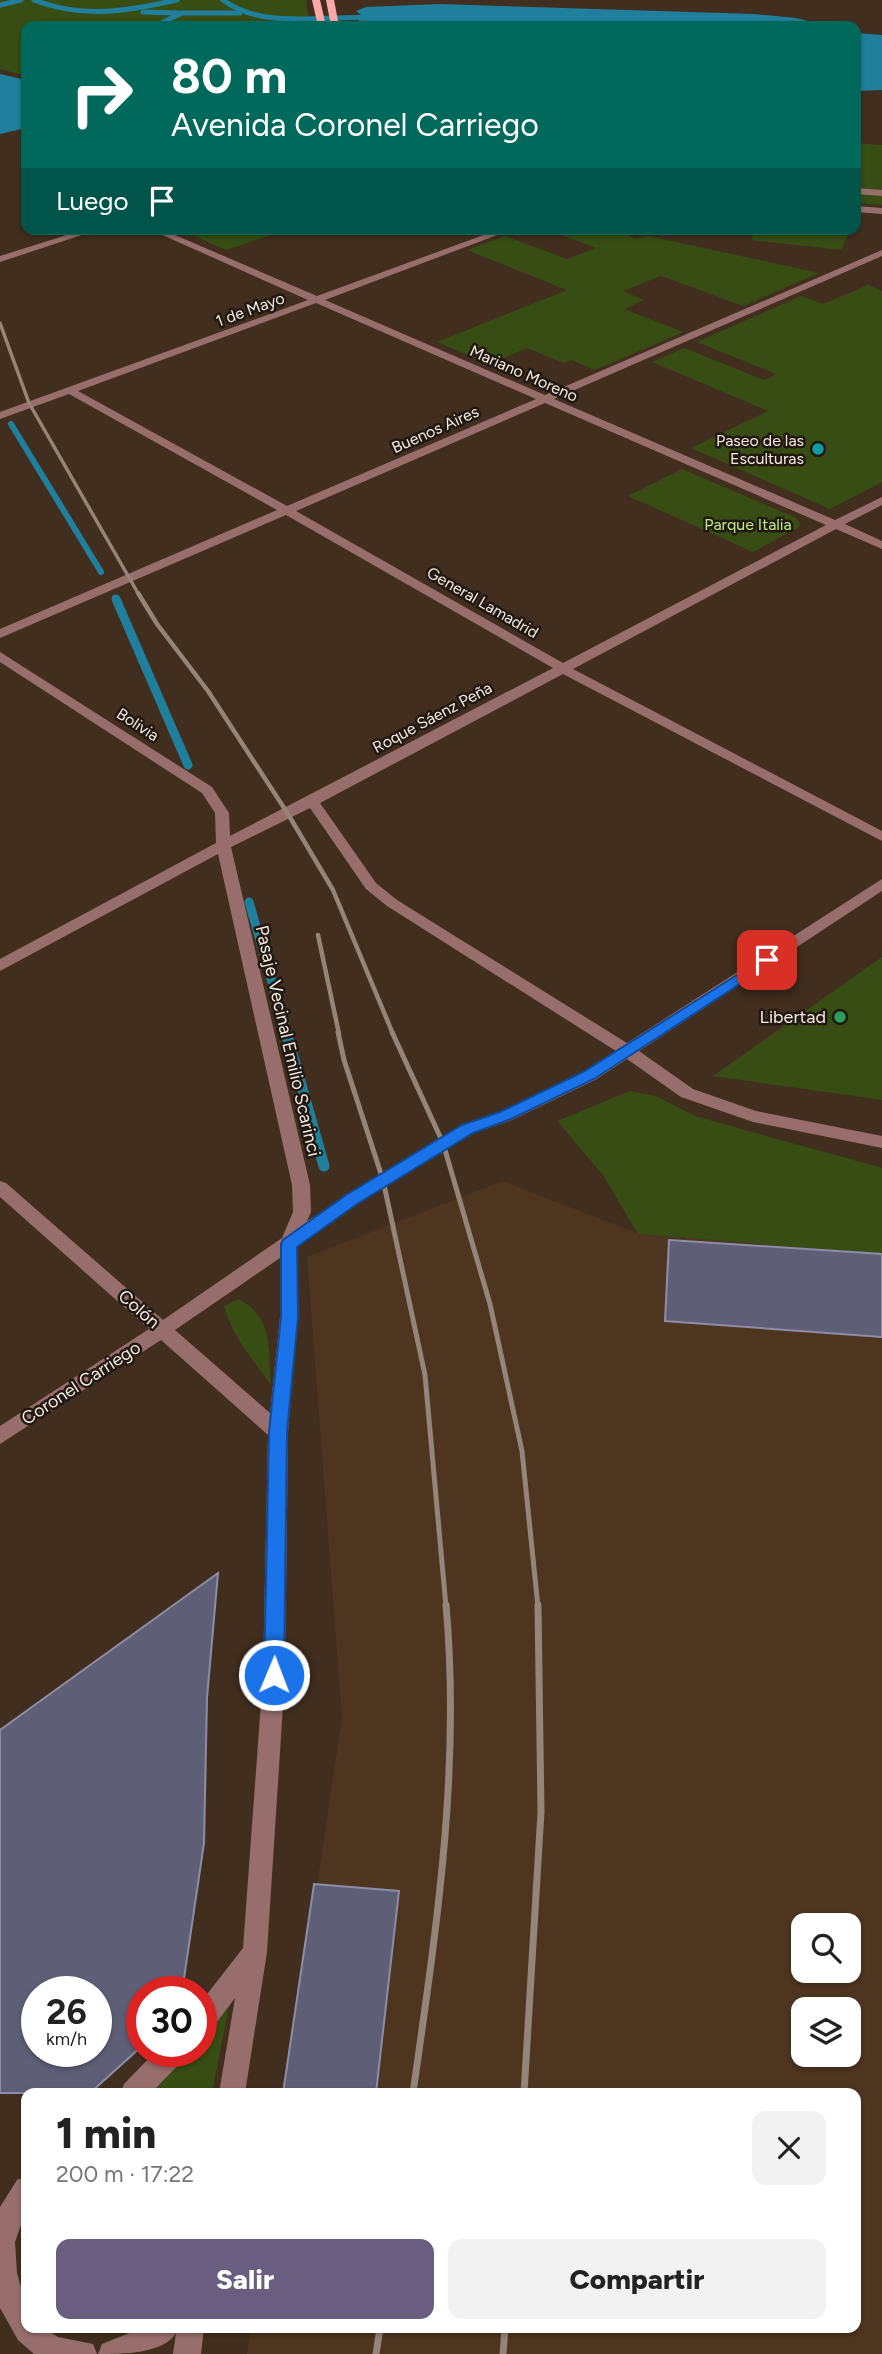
<!DOCTYPE html>
<html lang="es">
<head>
<meta charset="utf-8">
<style>
  :root { --surface:#fff; --page:#f2f2f2; --text:#222; --muted:#767676; --accent:#6a5e80 }
  body { margin:0; font-family:Figtree,sans-serif; background:var(--page); color:var(--text); height:100vh; display:flex; flex-direction:column; font-size:26px; white-space:nowrap }
  * { box-sizing:border-box; margin:0 }
  p { font-size:23px; color:var(--muted) }
  .icon { flex:none; width:38px; height:38px; fill:none; stroke:currentColor; stroke-width:2; stroke-linecap:round; stroke-linejoin:round }
  .map { position:relative; flex:1; overflow:hidden }
  .sheet { position:absolute; left:21px; top:2088px; width:840px; height:245px; display:flex; flex-direction:column; background:var(--surface); border-radius:14px; box-shadow:0 2px 5px #0004 }
  .sheet>* { flex:none }
  .hud { position:absolute; left:21px; top:21px; width:840px; height:214px; border-radius:14px; box-shadow:0 2px 5px #0004; background:#00695c; color:#fff; overflow:hidden }
  .fabs { position:absolute; left:791px; top:1913px; display:grid; gap:14px }
  .fabs a { display:grid; place-items:center; width:70px; height:70px; border-radius:14px; background:var(--surface); box-shadow:0 2px 5px #0004; font-size:35px }
  .speed { position:absolute; left:21px; top:1976px; display:flex; gap:14px; font-size:35px; font-weight:700; text-align:center }
  .speed>* { display:grid; place-content:center; width:91px; height:91px; border-radius:50%; background:var(--surface); box-shadow:0 2px 5px #0004; line-height:1 }
  .speed small { font-size:18px; font-weight:400 }
  .speed .limit { border:10px solid #d22; background:#fff; color:#111 }
  .pin { position:absolute; display:grid; place-items:center; width:60px; height:60px; color:#fff; margin:-30px; border-radius:14px; box-shadow:0 4px 10px #0006 }
  .me { position:absolute; width:77px; margin:-38px; rotate:1deg; stroke-linejoin:round; filter:drop-shadow(0 0 5px #0008) }
  .turn { display:flex; align-items:center; gap:24px; height:147px; padding:0 35px; font-size:32px }
  .turn .icon { width:91px; height:91px; stroke-width:2.5 }
  .turn b { display:block; font-size:49px; line-height:60px }
  .then { display:flex; align-items:center; height:66px; padding:0 35px; background:#0003; gap:14px; font-size:26px }
  .round { display:grid; place-items:center; flex:none; width:74px; height:74px; border-radius:14px; background:var(--page) }
  .head { display:flex; align-items:center; justify-content:space-between; height:119px; padding:0 35px }
  h1 { font-size:42px; font-weight:800; line-height:52px }
  .primary-button { display:flex; gap:14px; margin-top:auto; padding:14px 35px }
  .primary-button a { flex:1; height:80px; border-radius:14px; background:var(--accent); color:#fff; font-size:28px; font-weight:800; line-height:80px; text-align:center }
  .primary-button a+a { background:var(--page); color:var(--text) }
  .map>svg:first-child { display:block }
  .built { fill:#4d351f; fill-rule:evenodd }
  .green { fill:#384d13 }
  .water { fill:#207f9d }
  .lines { fill:none; stroke-linecap:round; stroke-linejoin:round }
  .stream-far3 { stroke:#207f9d; stroke-width:5 }
  .stream-far2 { stroke:#207f9d; stroke-width:6 }
  .stream-far1 { stroke:#207f9d; stroke-width:9 }
  .stream { stroke:#207f9d; stroke-width:11 }
  .building { fill:#5e5e76; stroke:#8d8da7; stroke-width:2; fill-rule:evenodd }
  .minor { fill:#986e6d; fill-rule:evenodd }
  .major { fill:#fda8a7; fill-rule:evenodd }
  .rail-far3 { stroke:#958578; stroke-width:3.5 }
  .rail-far2 { stroke:#958578; stroke-width:4.5 }
  .rail-far1 { stroke:#958578; stroke-width:5 }
  .rail { stroke:#958578; stroke-width:7 }
  .route { fill:#1a73e8; stroke:#114b97; stroke-width:2 }
  .culture-dot { fill:#0f9aa8; stroke:#211911; stroke-width:2.5 }
  .leisure-dot { fill:#2e9e5b; stroke:#211911; stroke-width:2.5 }
  .labels { text-anchor:middle; stroke-width:5; stroke-linejoin:round; paint-order:stroke }
  .far-street-label { font-size:16px; fill:#f6eae0; stroke:#211911 }
  .far-poi-label { font-size:16px; fill:#f6eae0; stroke:#211911; text-anchor:end }
  .far-park-label { font-size:16px; fill:#c1ef7f; stroke:#211911 }
  .poi-label { font-size:18px; fill:#f6eae0; stroke:#211911; text-anchor:end }
  .street-label { font-size:18px; fill:#f6eae0; stroke:#211911 }
</style>
</head>
<body>
<div class="map">
<svg width="882" height="2354" viewBox="0 0 882 2354">
  <rect width="100%" height="100%" fill="#412e1e"/>
  <path class="built" d="M503 1181 639 1234 882 1254V2354H247L251 2328H856V2093H286L342 1718 307 1257ZM803 1925H849V1970H803ZM803 2009H849V2054H803Z"/>
  <g class="green">
    <polygon points="0,0 306,0 310,26 26,26 26,76 0,69"/>
    <polygon points="856,143 882,145 882,205 856,203"/>
    <polygon points="179,229 289,229 226,250"/>
    <polygon points="546,229 618,229 635,239 649,236 819,273 743,306 661,276 623,291 644,300 624,309 683,332 595,370 571,360 563,363 527,348 489,364 437,342 567,290 467,250 505,236 567,259 596,248"/>
    <polygon points="757,229 850,229 841,250 751,240"/>
    <polygon points="868,285 882,291 882,482 830,509 691,448 768,411 652,362 684,348 764,380 776,374 697,342 801,296 823,304"/>
    <polygon points="682,469 794,517 800,522 799,527 753,552 628,496"/>
    <polygon points="882,957 882,1100 713,1076"/>
    <polygon points="630,1091 656,1096 695,1116 882,1168 882,1254 638,1234 603,1175 557,1121"/>
    <path d="M238 1299C274 1316 268 1351 271 1385 253 1360 232 1336 224 1306Z"/>
    <polygon points="229,2006 212,2093 146,2093 190,2051 201,2051 201,2039"/>
  </g>
  <g class="water">
    <polygon points="440,4 754,14 796,18 827,26 379,26 357,23 362,16 356,11 366,7"/>
    <polygon points="856,33 882,35 882,90 856,91"/>
    <polygon points="0,74 26,80 26,128 0,134"/>
  </g>
  <g class="lines">
    <g class="stream-far3">
      <path d="M34 0C82 19 128 11 177 0"/>
      <path d="M223 0C265 31 327 14 376 18"/>
      <polyline points="0,5 21,0"/>
      <polyline points="143,12 180,13"/>
      <polyline points="155,26 182,13 240,13"/>
    </g>
    <polyline class="stream-far2" points="11,424 101,572"/>
    <g class="stream-far1">
      <polyline points="116,599 188,765"/>
      <polyline points="249,902 287,1034"/>
    </g>
    <polyline class="stream" points="286,1032 324,1166"/>
  </g>
  <g class="building">
    <polygon points="669,1240 882,1254 882,1337 665,1321"/>
    <path d="M218 1573 207 1698 204 1843 182 1992H142V2046L90 2093H0V1730ZM37 1992H96V2051H37Z"/>
    <polygon points="314,1884 399,1891 376,2093 283,2093"/>
  </g>
  <g class="lines">
    <g class="minor">
      <polygon points="856,188 882,190 882,196 856,194"/>
      <polygon points="856,206 882,208 882,214 856,212"/>
      <polygon points="86,229 100,229 0,262 0,256"/>
      <path d="M149 229H161L317 296 500 229H513L325 300 545 395 882 250V256L554 399 835 520 882 497V505L845 524 882 541V549L836 529 573 669 882 831V841L563 674 320 803 376 883 397 900 627 1043 882 879V891L639 1051 693 1089 756 1111 882 1136V1148L753 1122 681 1097 627 1059 595 1080 512 1120 473 1133 358 1203 298 1245V1317L288 1432 285 1675 267 1952 245 2093H219L235 1998 210 2031 201 2034V2002L243 1948 263 1675 268 1435 161 1340 0 1444V1426L149 1329 0 1197V1181L6 1183 163 1320 282 1238 293 1212 292 1185 218 854 0 971V959L216 843 215 813 202 793 0 662V652L212 787 229 813 230 836 553 668 286 515 0 638V629L277 510 69 394 0 419V412L308 300ZM316 303 536 399 287 506 78 391ZM545 403 826 525 563 663 296 511ZM310 808 366 889 387 906 616 1051 583 1072 500 1112 461 1125 307 1221 311 1212 310 1185 231 847ZM280 1258V1317L270 1413 175 1330Z"/>
      <polygon points="156,2051 187,2051 183,2060 151,2093 120,2093 124,2084"/>
      <polygon points="26,2176 26,2211 15,2242 17,2273 26,2304 26,2328 44,2328 58,2337 93,2344 97,2354 34,2354 18,2340 0,2308 0,2207 17,2180"/>
      <path d="M142 2328H204L201 2354H173L176 2333C163 2354 123 2354 98 2354L102 2344Z"/>
    </g>
    <g class="major">
      <polygon points="312,0 320,0 326,26 318,26"/>
      <polygon points="326,0 334,0 339,26 331,26"/>
    </g>
    <polyline class="rail-far3" points="0,323 29,403 139,595"/>
    <g class="rail-far2">
      <polyline points="138,593 157,624 208,691 288,814 333,890 393,1034"/>
      <polyline points="318,935 339,1034"/>
    </g>
    <g class="rail-far1">
      <polyline points="338,1032 344,1060 383,1180 425,1375 446,1607"/>
      <polyline points="392,1032 443,1143 490,1304 522,1451 538,1607"/>
    </g>
    <g class="rail">
      <path d="M413 2093C436 1931 461 1770 446 1605"/>
      <polyline points="524,2093 541,1812 538,1605"/>
      <polyline points="376,2354 380,2328"/>
      <polyline points="503,2354 505,2328"/>
    </g>
  </g>
  <polygon class="route" points="767,956 774,960 772,963 594,1079 511,1119 473,1133 357,1204 297,1247 298,1317 287,1432 284,1675 281,1681 274,1684 267,1681 264,1675 269,1432 281,1317 281,1244 283,1240 346,1195 462,1125 500,1112 583,1072"/>
  <circle class="culture-dot" cx="818" cy="449" r="7"/>
  <circle class="leisure-dot" cx="840" cy="1017" r="7"/>
  <g class="labels">
    <g class="far-street-label">
      <text transform="translate(250 309) rotate(-20)" y="6">1 de Mayo</text>
      <text transform="translate(524 373) rotate(24)" y="6">Mariano Moreno</text>
      <text transform="translate(435 429) rotate(-24)" y="6">Buenos Aires</text>
      <text transform="translate(483 602) rotate(30)" y="6">General Lamadrid</text>
      <text transform="translate(432 717) rotate(-28)" y="6">Roque Sáenz Peña</text>
      <text transform="translate(138 724) rotate(33)" y="6">Bolivia</text>
    </g>
    <g class="far-poi-label">
      <text x="804" y="446">Paseo de las<tspan x="804" dy="18">Esculturas</tspan></text>
    </g>
    <g class="far-park-label">
      <text x="748" y="530">Parque Italia</text>
    </g>
    <g class="poi-label">
      <text x="826" y="1023">Libertad</text>
    </g>
    <g class="street-label">
      <text transform="translate(288 1041) rotate(77)" y="6">Pasaje Vecinal Emilio Scarinci</text>
      <text transform="translate(139 1309) rotate(41)" y="6">Colón</text>
      <text transform="translate(81 1383) rotate(-33)" y="6">Coronel Carriego</text>
    </g>
  </g>
</svg>
<div class="fabs">
<a><svg class="icon" aria-label="search" viewBox="0 0 24 24"><circle cx="10" cy="10" r="6"/><path d="M15 15l6 6"/></svg></a>
<a><svg class="icon" aria-label="layers" viewBox="0 0 24 24"><path d="M12 4l9 5-9 5-9-5zM3 14l9 5 9-5"/></svg></a>
</div>
<div class="speed"><div>26<small>km/h</small></div><div class="limit">30</div></div>
<div class="pin" style="left:767px;top:960px;background:#d93025"><svg class="icon" aria-label="arrive" viewBox="0 0 24 24"><path d="M6 21V4h12l-3 4 3 4H6"/></svg></div>
<svg class="me" style="left:274px;top:1675px" viewBox="-20 -20 40 40"><circle r="17" fill="#1a73e8" stroke="#fff" stroke-width="3"/><path d="M0-11L8 9 0 5-8 9z" fill="#fff"/></svg>
<div class="hud">
<div class="turn"><svg class="icon" aria-label="right" viewBox="0 0 24 24"><path d="M7 20v-9h11M14 6l5 5-5 5"/></svg><div><b>80 m</b>Avenida Coronel Carriego</div></div>
<div class="then">Luego<svg class="icon" aria-label="arrive" viewBox="0 0 24 24"><path d="M6 21V4h12l-3 4 3 4H6"/></svg></div>
</div>
<section class="sheet">
<div class="head"><div><h1>1 min</h1><p>200 m · 17:22</p></div><a class="round"><svg class="icon" aria-label="close" viewBox="0 0 24 24"><path d="M6 6l12 12M18 6L6 18"/></svg></a></div>
<div class="primary-button"><a>Salir</a><a>Compartir</a></div>
</section>
</div>
</body>
</html>
